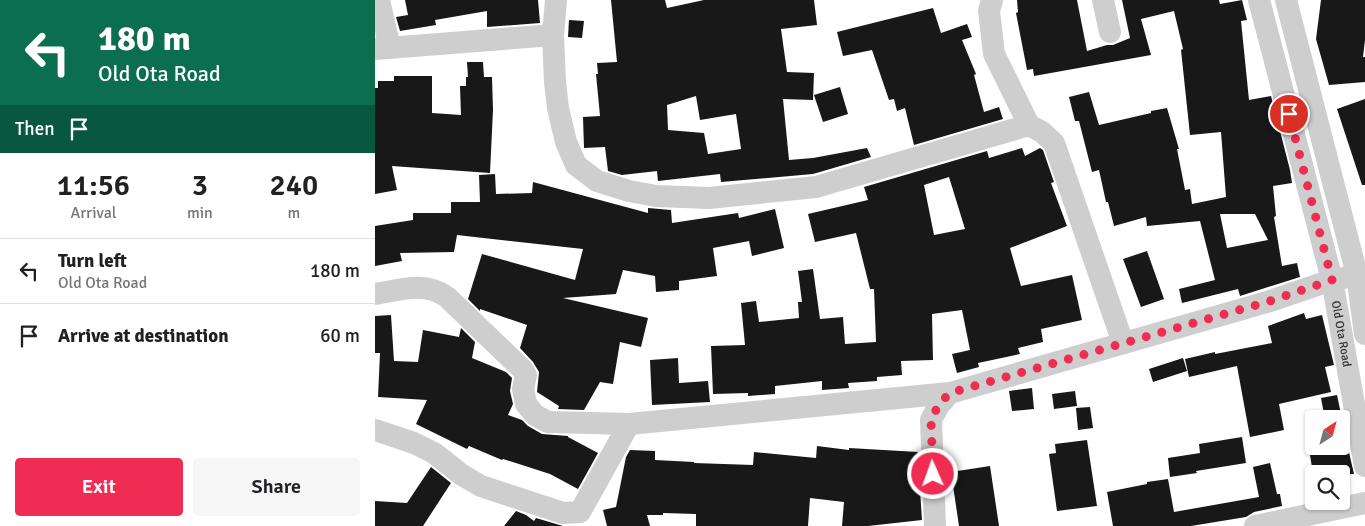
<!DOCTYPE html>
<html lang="en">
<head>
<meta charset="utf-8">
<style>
  :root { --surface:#fff; --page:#f6f6f6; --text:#202124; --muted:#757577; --line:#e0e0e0; --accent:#ef2d52 }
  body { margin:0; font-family:Signika,sans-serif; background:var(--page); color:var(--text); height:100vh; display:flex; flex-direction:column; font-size:19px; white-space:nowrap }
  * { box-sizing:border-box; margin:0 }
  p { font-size:16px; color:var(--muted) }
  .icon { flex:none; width:28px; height:28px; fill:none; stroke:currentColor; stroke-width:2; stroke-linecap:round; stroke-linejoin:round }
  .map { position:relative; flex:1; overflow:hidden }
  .sheet { display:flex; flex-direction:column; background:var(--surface); width:375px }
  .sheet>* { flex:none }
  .hud { background:#0b6e4f; color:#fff; overflow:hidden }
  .needle { width:32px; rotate:36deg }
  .fabs { position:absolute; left:930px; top:410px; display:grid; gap:10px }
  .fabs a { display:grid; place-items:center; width:45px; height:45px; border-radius:5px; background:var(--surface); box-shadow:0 1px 4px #0004; font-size:25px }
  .pin { position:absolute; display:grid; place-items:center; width:42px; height:42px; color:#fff; margin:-21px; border:2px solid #fff; border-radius:50%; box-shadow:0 1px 5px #0007 }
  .me { position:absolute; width:55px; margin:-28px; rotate:358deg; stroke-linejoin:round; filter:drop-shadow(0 0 4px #0008) }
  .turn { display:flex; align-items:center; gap:18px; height:105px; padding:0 15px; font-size:22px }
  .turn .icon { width:65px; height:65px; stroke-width:2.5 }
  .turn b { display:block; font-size:35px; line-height:42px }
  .then { display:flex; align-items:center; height:48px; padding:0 15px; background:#0003; gap:10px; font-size:19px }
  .eta { display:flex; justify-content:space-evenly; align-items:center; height:85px; text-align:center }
  .eta b { font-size:30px; font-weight:600; line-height:35px }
  .primary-button { display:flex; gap:10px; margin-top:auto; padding:10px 15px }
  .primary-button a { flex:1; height:58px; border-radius:5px; background:var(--accent); color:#fff; font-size:20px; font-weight:600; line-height:58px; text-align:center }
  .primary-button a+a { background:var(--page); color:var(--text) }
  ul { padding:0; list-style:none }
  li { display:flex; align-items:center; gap:15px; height:65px; padding:0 15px; border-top:1px solid var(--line) }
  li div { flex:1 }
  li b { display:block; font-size:19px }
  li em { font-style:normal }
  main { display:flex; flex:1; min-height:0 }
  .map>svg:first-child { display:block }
  .building { fill:#181818; fill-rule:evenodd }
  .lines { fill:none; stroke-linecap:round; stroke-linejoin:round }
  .minor { stroke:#cecece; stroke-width:22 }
  .route { stroke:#ef2d52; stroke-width:9; stroke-dasharray:0 16.2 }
  .labels { text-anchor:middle; stroke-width:5; stroke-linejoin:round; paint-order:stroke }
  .street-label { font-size:12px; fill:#313131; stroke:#fff }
</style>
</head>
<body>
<main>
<section class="sheet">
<div class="hud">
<div class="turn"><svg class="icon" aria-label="left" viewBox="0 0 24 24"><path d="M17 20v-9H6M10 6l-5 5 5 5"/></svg><div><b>180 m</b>Old Ota Road</div></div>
<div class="then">Then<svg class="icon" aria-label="arrive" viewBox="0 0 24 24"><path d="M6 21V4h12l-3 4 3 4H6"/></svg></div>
</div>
<div class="eta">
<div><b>11:56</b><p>Arrival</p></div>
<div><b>3</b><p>min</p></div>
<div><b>240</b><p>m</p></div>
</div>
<ul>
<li><svg class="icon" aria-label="left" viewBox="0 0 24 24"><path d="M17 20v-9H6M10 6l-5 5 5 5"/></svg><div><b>Turn left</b><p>Old Ota Road</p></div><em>180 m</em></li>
<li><svg class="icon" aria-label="arrive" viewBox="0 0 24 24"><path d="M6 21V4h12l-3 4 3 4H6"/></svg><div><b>Arrive at destination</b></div><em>60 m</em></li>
</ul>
<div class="primary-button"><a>Exit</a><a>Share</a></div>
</section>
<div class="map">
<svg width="990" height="526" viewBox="0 0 990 526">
  <rect width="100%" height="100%" fill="#fff"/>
  <g class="building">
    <polygon points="30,0 163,0 165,23 112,27 112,11 60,20 61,25 25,31 21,17 33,15"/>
    <path d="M236 0H290L292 8 329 0H439L442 25 406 29 412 72 439 73 438 100 408 99 414 160 438 158 492 148 496 157 438 174 346 182 345 174 283 181 282 171 247 175 233 171 230 147 209 148 208 117 225 116 221 74H223L222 63 242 62ZM321 96 325 120 361 114 366 149 333 154 329 133 293 130 292 105Z"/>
    <path d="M642 0H702L712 51 732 45H738L755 38 747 0H844L845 4 867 0 872 20 866 21 874 100 896 96 915 170 917 183 898 186 901 216 899 217 907 266 922 263 925 277 865 296 863 289 807 303 804 289 840 280 825 221 772 226 771 217 739 226 733 202H731L724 170 717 172 704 121H700L694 97 714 92 724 125 776 113V111L792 108 804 149H802L810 190 815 189 817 204 851 197 846 132 815 135 806 50 808 49 799 11 766 19 776 55 659 76 658 69 652 70 641 13 643 12ZM845 214H880L893 240 852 248Z"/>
    <polygon points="946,0 990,0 990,40 988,57 990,57 990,82 954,85 941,39"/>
    <polygon points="558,8 566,33 592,24 597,37 587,40 601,74 599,75 609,112 624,107 628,119 539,145 530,108 522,111 519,99 514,100 497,50 468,56 462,32"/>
    <polygon points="194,20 209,21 207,38 193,37"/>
    <polygon points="92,62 108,62 109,77 117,77 118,110 115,173 17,166 22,190 0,194 0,88 3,88 3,81 19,81 19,76 57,76 57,113 86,115 85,86 91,86 91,77 93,77"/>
    <polygon points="465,87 473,114 448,122 439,95"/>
    <polygon points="990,99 990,185 987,185 962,109"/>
    <path d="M647 148 650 156 665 148 668 150 679 182 676 183 692 226 635 248 646 286 697 275 707 320 666 329 668 342 643 348 645 354 603 363 604 367 582 373 577 354 595 350 587 310 557 314 558 360 526 361 527 375 502 377V381L473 383 474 388 447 390V381L400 386V394L373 396V393L338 394 336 346 370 345 366 303 381 301 384 322 424 318 423 302H427L423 271 438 269 445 319 468 317 470 344 501 342 499 289H495L481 233 440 242 433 214 493 200 489 187 612 151 614 158ZM574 177 590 229 559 235 549 185Z"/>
    <polygon points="120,174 121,194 157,193 158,182 273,213 273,208 296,210 297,223 363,213 364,218 400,209 409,248 377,256 374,241 338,248 342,276 304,281 304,290 281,292 280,276 248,270 241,294 188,298 273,318 266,347 245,342 238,384 225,382 209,410 183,409 184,406 162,392 164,372 158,362 145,348 152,325 105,309 105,311 93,299 107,254 200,280 208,249 82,235 79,252 25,253 27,261 0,266 0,226 38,220 38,213 76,213 76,202 105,202 104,175"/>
    <polygon points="772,251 789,299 766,307 748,259"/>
    <polygon points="929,313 931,319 947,315 959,365 950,367 956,392 904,404 909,430 875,437 862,366 814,377 810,359 840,352 840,354 897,343 893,326"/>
    <polygon points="16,315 19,361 43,362 48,330 84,337 86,328 100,342 97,358 131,372 137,378 135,391 138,404 133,415 147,420 153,426 167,434 193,436 193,437 223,453 203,489 175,474 128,459 127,460 94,446 92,449 41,424 52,400 3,397 5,353 0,353 0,316"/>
    <polygon points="303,358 304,383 333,381 335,402 277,405 275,360"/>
    <polygon points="808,358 812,371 778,382 774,369"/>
    <polygon points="657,388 659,409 637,411 634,391"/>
    <polygon points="700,391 702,406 679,409 677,394"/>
    <polygon points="962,395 967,419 950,419 946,398"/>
    <polygon points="715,407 718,428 703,430 701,408"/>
    <polygon points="867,437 871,463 821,471 822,473 795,477 793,458 825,453 824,444"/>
    <polygon points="712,440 722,506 682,511 674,454 681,453 680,444"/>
    <polygon points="442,446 474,450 474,448 543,452 542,475 544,475 547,520 493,526 467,526 469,502 435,498 433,526 321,526 321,514 288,513 288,515 272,515 275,526 232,526 228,510 241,507 251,457 255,450 280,451 280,460 319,462 319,463 378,465 379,452 441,458"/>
    <polygon points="973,448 979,474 938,474 935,455"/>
    <polygon points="895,463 902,494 905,494 907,506 879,512 871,517 816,526 738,526 732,492 772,484 772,482 793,479 799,512 884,497 878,467"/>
    <polygon points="615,466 624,526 584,526 576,472"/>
    <polygon points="56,467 76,483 48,526 0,526 0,501 32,503"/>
    <polygon points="141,511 151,515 159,521 161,518 188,526 129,526"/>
  </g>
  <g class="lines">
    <g class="minor">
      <polyline points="4,0 15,48"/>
      <polyline points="181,0 178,35 180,82 183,108 191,142 201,165 222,181 254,191 281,196 334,198 441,187 654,125"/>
      <polyline points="617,0 614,11 619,54 654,125 667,132 679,143 748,343"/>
      <polyline points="728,0 735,32"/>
      <path id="s1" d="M884 0 957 280 990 466"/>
      <polyline points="911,0 982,275 990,334"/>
      <polyline points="0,49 178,35"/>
      <path d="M0 294C26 290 49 281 72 297L147 369 151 375 148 389 151 404 160 415 173 422 254 424 575 393"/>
      <polyline points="0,430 39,443 59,453 87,475 106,486 188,513 205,512 254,424"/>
      <polyline points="560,526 556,420 564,405 575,393 892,302 957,280 990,274"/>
      <polyline points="880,526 990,503"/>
    </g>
  </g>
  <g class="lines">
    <polyline class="route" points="558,474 556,420 564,404 575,393 892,302 957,280 914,114"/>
  </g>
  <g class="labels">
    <g class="street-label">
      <text dy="4" stroke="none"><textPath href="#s1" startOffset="344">Old Ota Road</textPath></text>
    </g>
  </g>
</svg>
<div class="fabs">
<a><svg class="needle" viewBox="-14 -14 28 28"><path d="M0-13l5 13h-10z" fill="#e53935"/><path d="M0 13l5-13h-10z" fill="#757577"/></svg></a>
<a><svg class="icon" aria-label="search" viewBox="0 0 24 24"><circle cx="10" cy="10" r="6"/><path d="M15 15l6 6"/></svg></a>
</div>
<div class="pin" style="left:914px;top:114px;background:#d93025"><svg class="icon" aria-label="arrive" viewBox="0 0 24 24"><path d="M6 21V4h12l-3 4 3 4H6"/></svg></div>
<svg class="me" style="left:558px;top:474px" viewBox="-20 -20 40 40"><circle r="17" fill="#ef2d52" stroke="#fff" stroke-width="3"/><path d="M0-11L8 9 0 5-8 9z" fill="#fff"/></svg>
</div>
</main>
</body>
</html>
